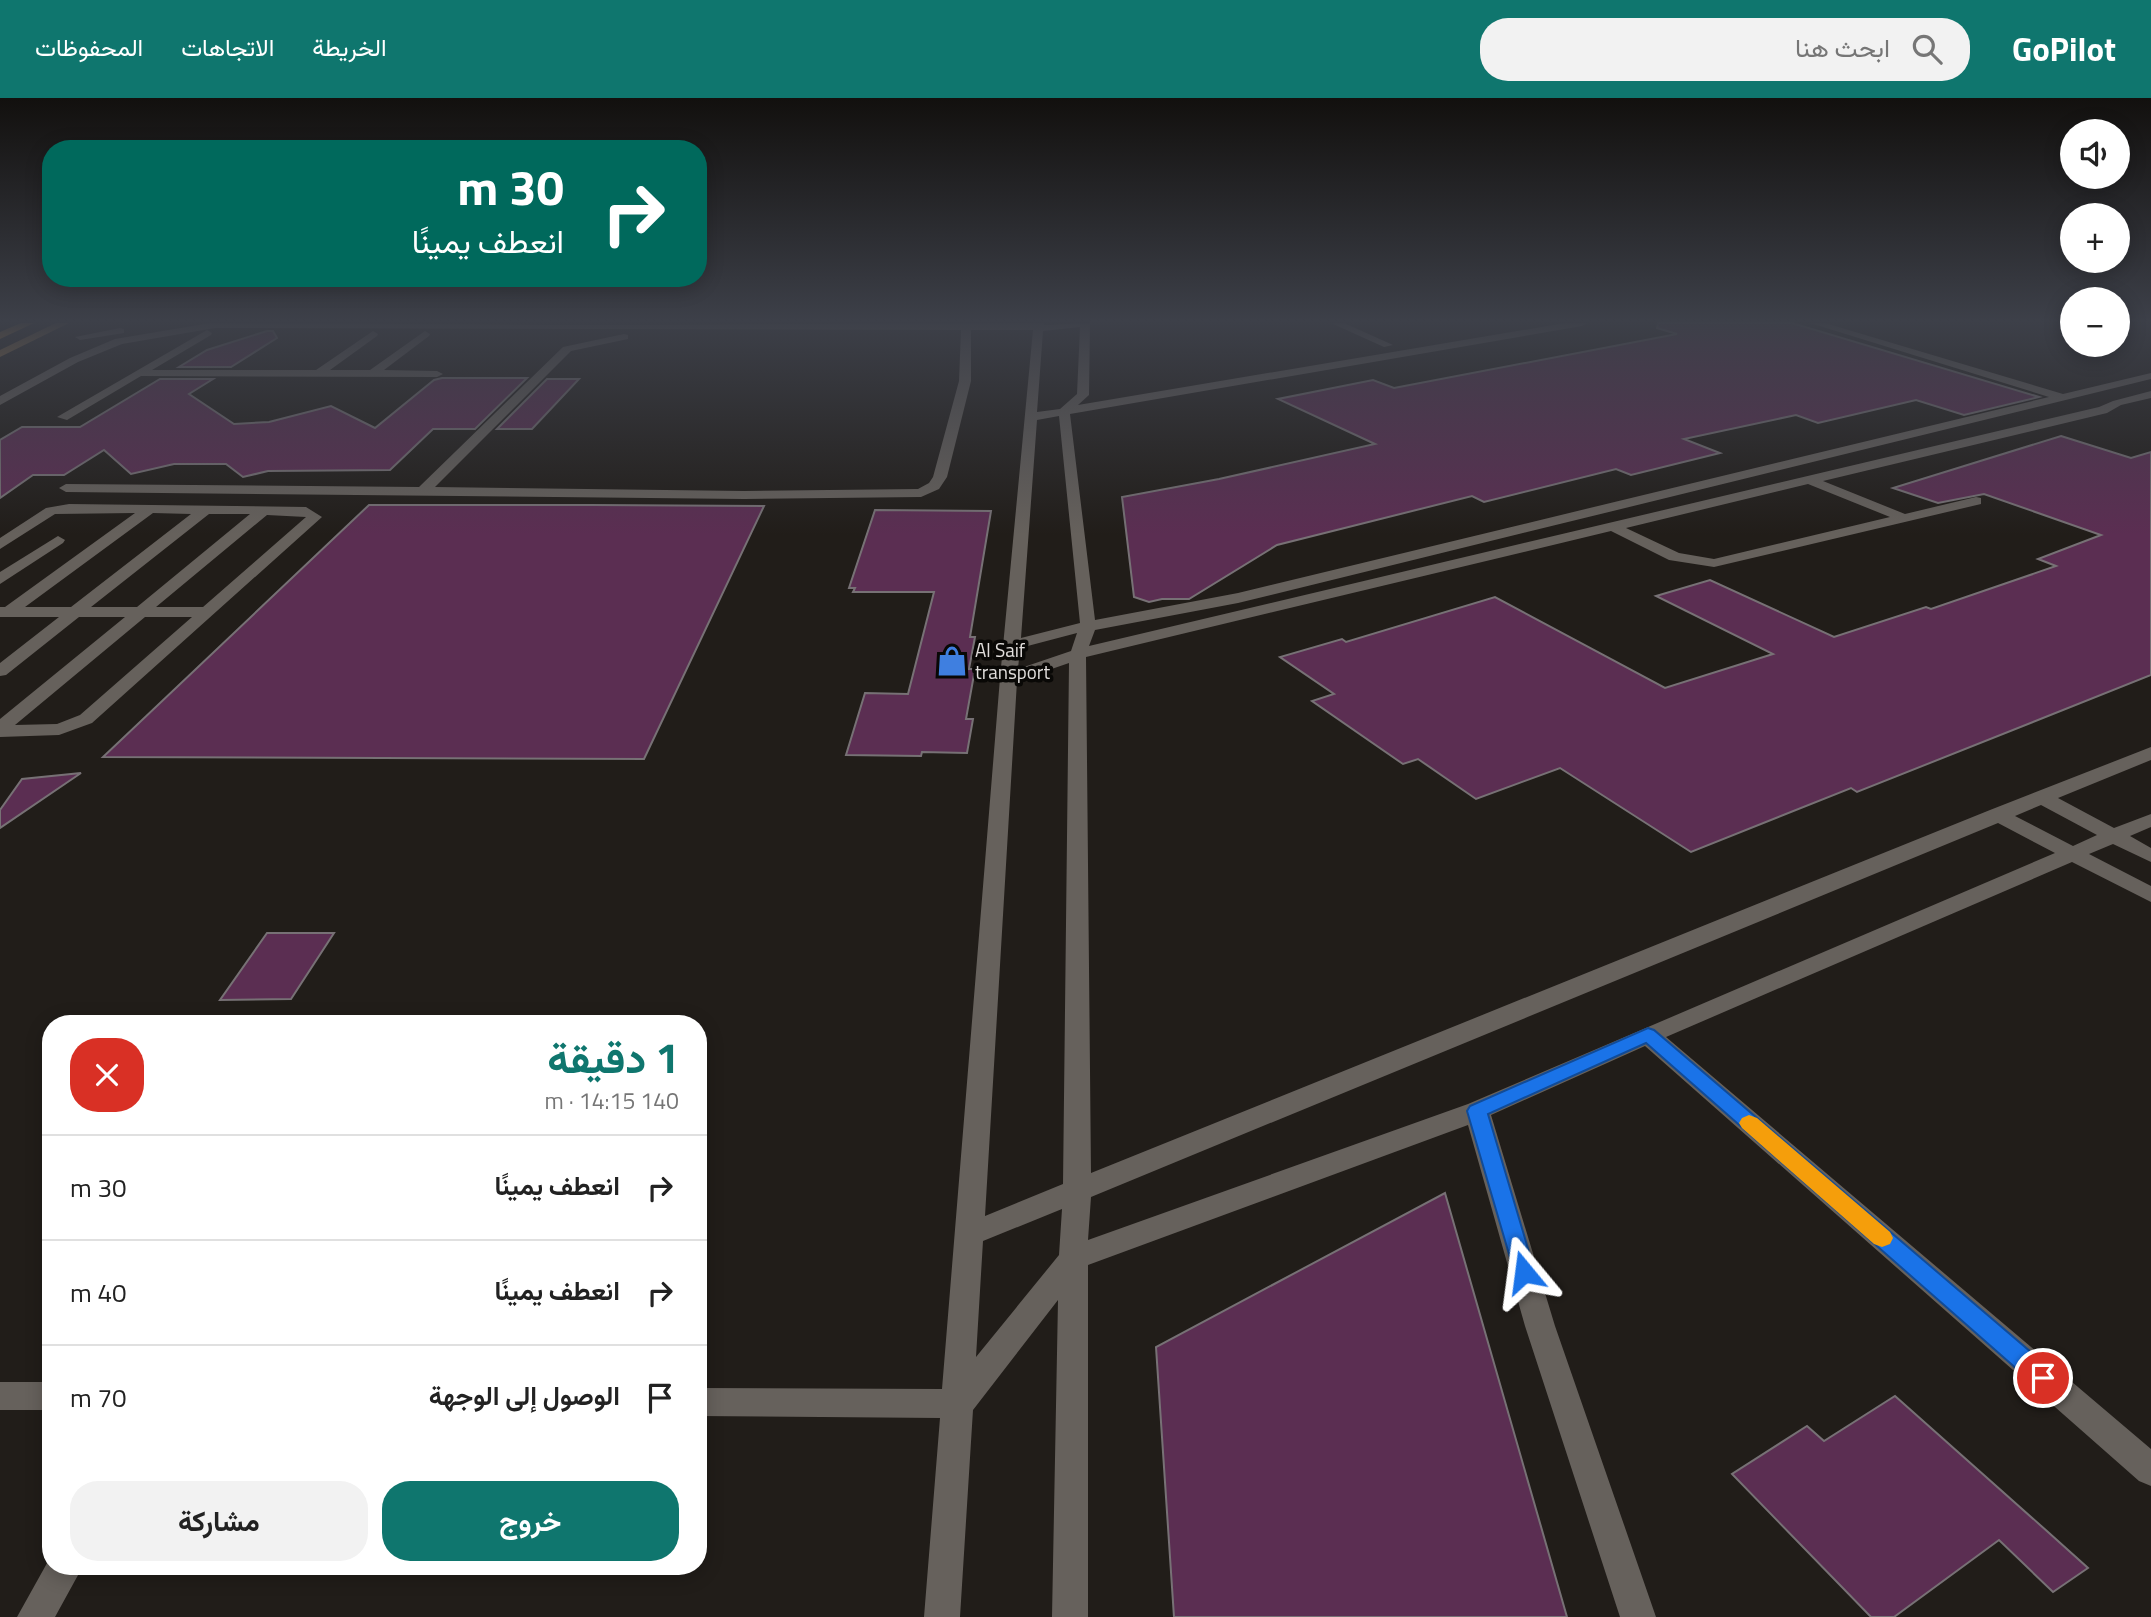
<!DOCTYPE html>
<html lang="ar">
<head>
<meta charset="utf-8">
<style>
  :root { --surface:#fff; --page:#f2f2f2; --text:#222; --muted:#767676; --line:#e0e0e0; --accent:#0f766e }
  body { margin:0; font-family:"Titillium Web",Vazirmatn,sans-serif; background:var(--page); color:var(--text); direction:rtl; height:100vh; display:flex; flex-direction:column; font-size:26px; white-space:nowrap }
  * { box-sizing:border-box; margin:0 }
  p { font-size:23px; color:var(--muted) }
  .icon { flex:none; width:38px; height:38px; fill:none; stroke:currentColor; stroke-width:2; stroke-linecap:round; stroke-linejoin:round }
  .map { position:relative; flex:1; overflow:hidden; direction:ltr }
  .panel { position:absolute; left:42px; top:917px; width:665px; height:560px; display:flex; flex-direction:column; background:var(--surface); border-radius:28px; box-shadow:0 4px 18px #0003; direction:rtl }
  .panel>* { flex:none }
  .banner { position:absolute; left:42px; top:42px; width:665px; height:147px; border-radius:28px; box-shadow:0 4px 18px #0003; direction:rtl; background:#00695c; color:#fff; overflow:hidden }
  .controls { position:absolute; left:2060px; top:21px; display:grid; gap:14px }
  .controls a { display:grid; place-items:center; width:70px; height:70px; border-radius:50%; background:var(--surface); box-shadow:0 4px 18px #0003; font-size:35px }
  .pin { position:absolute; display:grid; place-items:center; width:60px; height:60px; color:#fff; margin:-30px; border:4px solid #fff; border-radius:50%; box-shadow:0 2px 7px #0007 }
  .me { position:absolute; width:77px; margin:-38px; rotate:344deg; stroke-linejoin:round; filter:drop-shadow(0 0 5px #0008) }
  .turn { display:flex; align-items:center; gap:24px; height:147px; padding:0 28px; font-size:32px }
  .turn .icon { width:91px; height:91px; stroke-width:2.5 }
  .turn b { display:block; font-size:49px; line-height:60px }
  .round { display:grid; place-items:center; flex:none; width:74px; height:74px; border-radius:28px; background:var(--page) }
  .headline { display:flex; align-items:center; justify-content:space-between; height:119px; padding:0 28px }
  h1 { font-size:42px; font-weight:700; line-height:52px; color:var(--accent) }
  .action { display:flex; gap:14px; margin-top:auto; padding:14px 28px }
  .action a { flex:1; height:80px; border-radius:28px; background:var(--accent); color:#fff; font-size:28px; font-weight:700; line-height:80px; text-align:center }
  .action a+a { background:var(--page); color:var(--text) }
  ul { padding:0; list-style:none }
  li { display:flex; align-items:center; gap:21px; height:105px; padding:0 28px; border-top:2px solid var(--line) }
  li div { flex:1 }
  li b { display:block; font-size:26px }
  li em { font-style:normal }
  header { display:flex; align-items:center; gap:42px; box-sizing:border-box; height:98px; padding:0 35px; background:var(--accent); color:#fff }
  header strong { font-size:33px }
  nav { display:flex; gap:38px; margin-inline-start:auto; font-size:24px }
  .search { width:490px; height:63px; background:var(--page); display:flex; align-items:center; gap:18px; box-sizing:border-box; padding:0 24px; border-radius:28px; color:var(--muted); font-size:26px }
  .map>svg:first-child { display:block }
  .building { fill:#5b2e52; stroke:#777175; stroke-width:2 }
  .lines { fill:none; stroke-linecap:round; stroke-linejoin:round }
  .minor { fill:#66615c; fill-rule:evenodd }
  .major { fill:#a77d45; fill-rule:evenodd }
  .highway { fill:#d29035; fill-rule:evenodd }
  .route { fill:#1a73e8; stroke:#114b97; stroke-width:2 }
  .slow { fill:#f59e0b }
  .labels { text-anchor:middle; stroke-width:7; stroke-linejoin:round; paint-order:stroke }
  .poi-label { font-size:19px; fill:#e1dedc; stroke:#090806; text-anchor:start }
</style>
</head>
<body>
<header>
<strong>GoPilot</strong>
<div class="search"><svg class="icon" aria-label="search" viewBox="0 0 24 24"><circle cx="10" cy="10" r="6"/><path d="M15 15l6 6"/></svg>ابحث هنا</div>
<nav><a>الخريطة</a><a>الاتجاهات</a><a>المحفوظات</a></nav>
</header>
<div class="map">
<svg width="2151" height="1519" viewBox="0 0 2151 1519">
  <rect width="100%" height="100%" fill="#211d19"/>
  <g class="building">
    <polygon points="1658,225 1792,225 2039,299 1964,317 1916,302 1818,325 1796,317 1684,341 1720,355 1631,377 1616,371 1484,404 1472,398 1277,447 1189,501 1162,501 1149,504 1134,499 1122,399 1219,381 1375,346 1278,301 1373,282 1394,290 1677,236 1657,230"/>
    <polygon points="267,233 273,233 277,240 231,269 179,269 207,252"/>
    <polygon points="442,280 527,280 475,331 433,331 390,372 268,373 243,379 226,366 174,366 131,376 104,352 64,377 33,377 0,400 0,342 22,329 80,329 160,281 213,281 189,296 234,326 269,324 331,308 375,330 434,282"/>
    <polygon points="547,281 579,281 532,331 497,331"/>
    <polygon points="2061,338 2131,360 2151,354 2151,577 1857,694 1851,690 1691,754 1560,670 1476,701 1418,661 1403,666 1312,603 1334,596 1280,559 1342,541 1346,544 1495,499 1665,590 1773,556 1656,498 1710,482 1834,539 1926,509 1931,511 2056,468 2038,461 2101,437 1984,396 1938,405 1893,390"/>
    <polygon points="369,407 593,407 764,408 644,661 103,659"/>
    <polygon points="875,412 991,413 970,539 975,539 969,571 975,571 966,621 973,621 967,655 922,654 921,658 846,657 865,595 908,596 934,494 853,494 855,490 849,490"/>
    <polygon points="81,675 0,730 0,712 22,681"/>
    <polygon points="267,835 334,835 291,901 220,902"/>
    <polygon points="1445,1095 1567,1519 1174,1519 1156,1249"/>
    <polygon points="1895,1298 2048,1434 2088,1470 2053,1494 1999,1442 1894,1519 1871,1519 1732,1376 1807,1328 1824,1343"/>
  </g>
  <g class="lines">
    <g class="minor">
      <path d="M210 225 585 227 1044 225V227L1090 225 1089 297 1078 307 1565 225H1587L1582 228 1070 316 1095 522 1238 495 2049 299 1810 225H1825L2063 296 2151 275V281L1238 505 1095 532 1089 548 2099 309 2113 303 2151 293V300L2121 307 2107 315 1823 383 1905 416 1976 399 1981 400V406L1714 469 1669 462 1611 433 1086 559 1091 1075 1990 712 2151 649V662L2058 700 2114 730 2151 716V729L2130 738 2151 750V764L2113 746 2089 756 2151 788V804L2072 764 1666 939 2151 1351V1388L2139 1383 1645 948 1491 1017 1555 1228 1656 1519H1620L1525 1228 1468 1027 1088 1167V1519H1052L1058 1202 973 1312 960 1519H924L940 1320 698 1318V1290L942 1291 1000 580 1033 232H971V283L947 379 939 391 921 399 744 401 66 394 59 390 66 386 419 389 563 249 624 236 628 237V241L571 253 435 389 744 393 918 391 929 385 933 379 959 283 961 232 215 230 122 246 78 264 0 307V298L70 260 115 241ZM1080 229 1077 296 1060 311 1037 314 1043 233ZM1059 318 1080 525 1021 540 1037 322ZM1808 386 1890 419 1714 461 1679 455 1626 430ZM1077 535 1071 553 1018 571 1020 550ZM1069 565 1063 1086 985 1118 1017 583ZM2041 707 2097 737 2073 748 2015 718ZM1998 725 2055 755 1468 1006 1088 1142 1091 1099ZM1062 1111 1059 1157 976 1259 983 1143Z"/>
      <polygon points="1331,225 1344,225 1393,247 1384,249"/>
      <polygon points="120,230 124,231 124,235 80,242 75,239"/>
      <polygon points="207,232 212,235 211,237 152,272 316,272 373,233 378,236 377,238 330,272 370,272 425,233 430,236 429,238 384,272 437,273 443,276 437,279 141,278 67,322 57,319"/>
      <path d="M69 406 306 409 322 419 92 625 59 637 0 639V621L125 519H79L6 577 0 578V565L59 519H0V509H5L135 415 55 416 0 451V440L46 410ZM153 415 191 416 71 509H25ZM209 416H250L137 509H91ZM267 417 306 419 203 509H156ZM145 519H192L80 617 57 626 15 627Z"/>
      <polygon points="58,438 65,442 63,445 0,486 0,474"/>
      <rect x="0" y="1284" width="51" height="28"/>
      <polygon points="51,1458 51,1468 83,1468 55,1519 17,1519"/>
    </g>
    <polygon class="major" points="56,225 69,225 0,259 0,252"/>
    <polygon class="highway" points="21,225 34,225 0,241 0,234"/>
  </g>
  <linearGradient id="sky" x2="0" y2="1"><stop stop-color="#12100e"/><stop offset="0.51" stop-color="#3d4049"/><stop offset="1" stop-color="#3d4049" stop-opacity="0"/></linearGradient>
  <rect width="2151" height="437" fill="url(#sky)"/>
  <polygon class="route" points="1648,930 1654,932 2052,1272 2055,1280 2052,1287 2043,1290 2035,1287 1646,945 1488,1016 1535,1174 1532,1180 1524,1183 1516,1180 1467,1013 1470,1008"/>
  <polygon class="slow" points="1749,1017 1757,1020 1890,1134 1893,1140 1890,1146 1882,1149 1874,1146 1742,1030 1739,1025 1742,1020"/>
  <defs>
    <g id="shop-bare" transform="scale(2.415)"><path d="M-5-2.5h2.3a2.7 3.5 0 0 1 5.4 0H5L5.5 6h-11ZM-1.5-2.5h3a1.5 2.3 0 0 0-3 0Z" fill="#3f7fe0" stroke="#090806" stroke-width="2.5" paint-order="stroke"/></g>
  </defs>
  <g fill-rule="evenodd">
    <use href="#shop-bare" x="952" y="563"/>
  </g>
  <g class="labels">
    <g class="poi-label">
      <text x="975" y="559">Al Saif<tspan x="975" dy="22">transport</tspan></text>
    </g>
  </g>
</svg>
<div class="controls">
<a><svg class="icon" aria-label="sound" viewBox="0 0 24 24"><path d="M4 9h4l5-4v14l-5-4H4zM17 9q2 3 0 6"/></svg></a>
<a>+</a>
<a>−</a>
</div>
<div class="pin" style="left:2043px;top:1280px;background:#d93025"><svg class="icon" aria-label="arrive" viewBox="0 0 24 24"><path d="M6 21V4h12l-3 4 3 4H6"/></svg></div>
<svg class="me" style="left:1524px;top:1174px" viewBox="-20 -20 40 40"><path d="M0-17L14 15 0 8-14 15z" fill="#1a73e8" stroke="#fff" stroke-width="4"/></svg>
<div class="banner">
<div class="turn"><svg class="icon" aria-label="right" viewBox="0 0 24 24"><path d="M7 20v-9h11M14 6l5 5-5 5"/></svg><div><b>30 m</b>انعطف يمينًا</div></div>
</div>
<section class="panel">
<div class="headline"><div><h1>1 دقيقة</h1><p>140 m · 14:15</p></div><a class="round" style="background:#d93025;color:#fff"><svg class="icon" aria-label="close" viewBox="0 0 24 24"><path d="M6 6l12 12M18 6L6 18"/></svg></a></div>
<ul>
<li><svg class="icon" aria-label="right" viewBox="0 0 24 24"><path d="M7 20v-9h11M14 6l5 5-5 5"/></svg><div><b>انعطف يمينًا</b></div><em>30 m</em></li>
<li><svg class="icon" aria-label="right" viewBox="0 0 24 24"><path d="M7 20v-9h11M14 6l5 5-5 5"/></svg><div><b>انعطف يمينًا</b></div><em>40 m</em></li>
<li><svg class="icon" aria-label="arrive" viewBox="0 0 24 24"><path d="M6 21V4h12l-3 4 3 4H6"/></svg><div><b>الوصول إلى الوجهة</b></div><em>70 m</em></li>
</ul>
<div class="action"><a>خروج</a><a>مشاركة</a></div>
</section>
</div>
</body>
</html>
